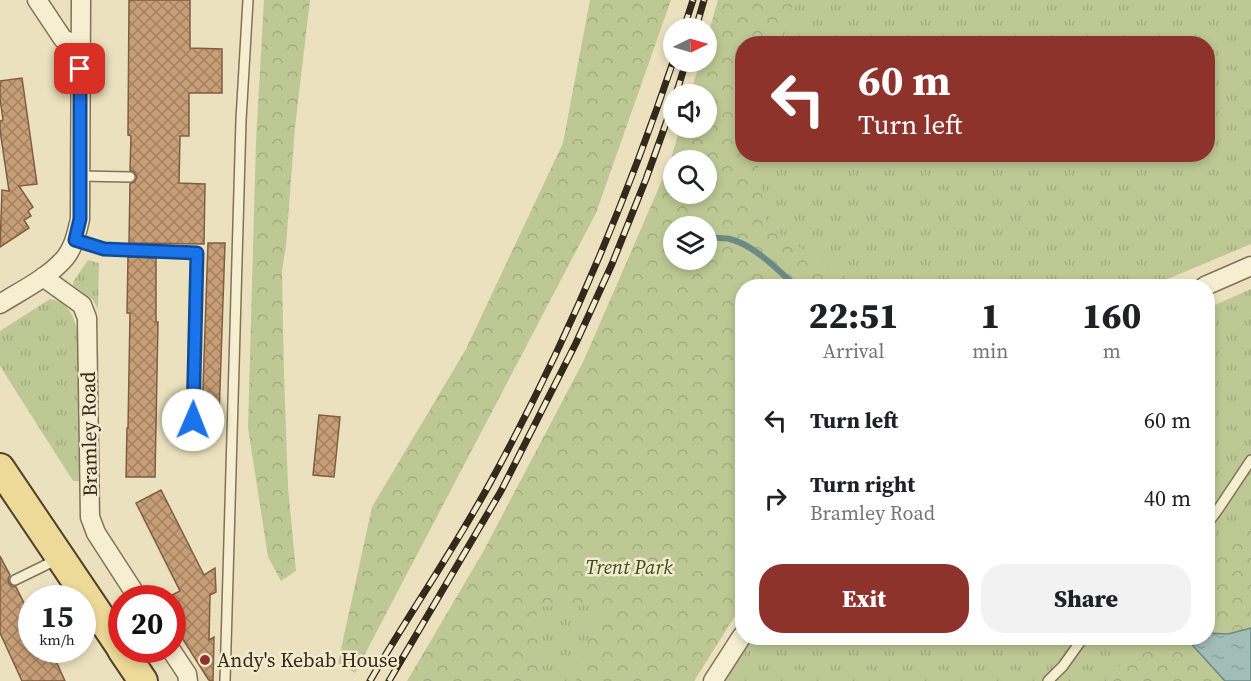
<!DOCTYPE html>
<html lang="en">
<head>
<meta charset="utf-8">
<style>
  :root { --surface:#fff; --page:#f2f2f2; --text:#202124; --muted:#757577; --accent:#8e322c }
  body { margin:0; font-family:"Source Serif 4",serif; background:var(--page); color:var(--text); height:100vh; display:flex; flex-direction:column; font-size:22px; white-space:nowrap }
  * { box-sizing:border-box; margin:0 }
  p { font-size:20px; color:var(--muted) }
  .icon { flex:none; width:33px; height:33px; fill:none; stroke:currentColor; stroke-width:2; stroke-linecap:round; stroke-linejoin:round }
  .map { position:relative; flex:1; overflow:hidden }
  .details { position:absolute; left:735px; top:279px; width:480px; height:366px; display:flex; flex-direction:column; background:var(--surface); border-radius:24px; box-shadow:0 3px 9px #0003 }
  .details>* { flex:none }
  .top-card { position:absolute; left:735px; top:36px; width:480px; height:126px; border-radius:24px; box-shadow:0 3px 9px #0003; background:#8e322c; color:#fff; overflow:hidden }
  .needle { width:39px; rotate:85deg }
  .fabs { position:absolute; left:663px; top:18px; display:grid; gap:12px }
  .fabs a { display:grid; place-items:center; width:54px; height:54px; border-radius:50%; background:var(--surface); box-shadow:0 3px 9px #0003; font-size:30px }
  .speed { position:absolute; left:18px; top:585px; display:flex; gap:12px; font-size:30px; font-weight:700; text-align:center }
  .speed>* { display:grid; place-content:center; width:78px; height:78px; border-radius:50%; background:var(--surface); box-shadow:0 3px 9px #0003; line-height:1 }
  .speed small { font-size:15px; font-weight:400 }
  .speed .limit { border:9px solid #d22; background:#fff; color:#111 }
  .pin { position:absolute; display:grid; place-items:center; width:51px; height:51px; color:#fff; margin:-26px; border-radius:12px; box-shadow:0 3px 9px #0006 }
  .me { position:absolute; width:66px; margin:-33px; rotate:1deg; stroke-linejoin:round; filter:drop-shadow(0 0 4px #0008) }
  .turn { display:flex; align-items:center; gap:21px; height:126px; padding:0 24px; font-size:27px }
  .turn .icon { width:78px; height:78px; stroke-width:2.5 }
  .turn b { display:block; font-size:42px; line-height:51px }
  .eta { display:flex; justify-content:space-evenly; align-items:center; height:102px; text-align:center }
  .eta b { font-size:36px; font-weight:800; line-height:42px }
  .action { display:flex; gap:12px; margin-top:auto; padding:12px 24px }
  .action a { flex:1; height:69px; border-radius:24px; background:var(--accent); color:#fff; font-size:24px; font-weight:800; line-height:69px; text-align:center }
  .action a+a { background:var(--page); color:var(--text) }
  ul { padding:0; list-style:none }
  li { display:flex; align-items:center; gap:18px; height:78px; padding:0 24px }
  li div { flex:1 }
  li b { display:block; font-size:22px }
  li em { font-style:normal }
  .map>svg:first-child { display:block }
  .grass { fill:url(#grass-tufts) }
  .forest { fill:url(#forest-crowns); fill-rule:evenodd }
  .water { fill:url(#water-ripples); stroke:#6a8a84; stroke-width:1.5 }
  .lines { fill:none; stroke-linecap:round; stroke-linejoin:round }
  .stream { stroke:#6a8a84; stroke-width:6 }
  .building { fill:url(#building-cross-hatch); stroke:#805e40; stroke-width:1.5 }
  .service-casing { stroke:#827259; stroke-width:12 }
  .minor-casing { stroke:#827259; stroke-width:21 }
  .primary-casing { stroke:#50402d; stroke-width:32 }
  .service { stroke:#f6eed1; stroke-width:9 }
  .minor { stroke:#f6eed1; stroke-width:18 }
  .primary { stroke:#edd998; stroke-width:28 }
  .rail-casing { stroke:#33291c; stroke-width:7 }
  .rail { stroke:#f3ebce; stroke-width:4.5; stroke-dasharray:14; stroke-linecap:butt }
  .route-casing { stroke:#114b97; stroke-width:15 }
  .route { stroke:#1a73e8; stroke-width:10 }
  .poi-dot { fill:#8e322c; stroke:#f3ebce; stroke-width:2 }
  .labels { text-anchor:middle; stroke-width:5; stroke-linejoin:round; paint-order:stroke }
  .street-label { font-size:20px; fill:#33291c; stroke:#f3ebce }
  .park-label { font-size:20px; font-style:italic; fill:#404e24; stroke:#f3ebce }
  .poi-label { font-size:20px; fill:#33291c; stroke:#f3ebce; text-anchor:start }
</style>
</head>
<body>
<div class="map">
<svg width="1251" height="681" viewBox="0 0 1251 681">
  <defs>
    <pattern id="grass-tufts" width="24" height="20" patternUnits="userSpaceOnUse" patternTransform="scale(1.5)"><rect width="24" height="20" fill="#bec894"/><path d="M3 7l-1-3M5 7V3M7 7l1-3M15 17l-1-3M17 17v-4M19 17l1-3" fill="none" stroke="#a4ac7f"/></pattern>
    <pattern id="forest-crowns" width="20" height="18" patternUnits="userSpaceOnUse" patternTransform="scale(1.5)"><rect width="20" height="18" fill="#bec894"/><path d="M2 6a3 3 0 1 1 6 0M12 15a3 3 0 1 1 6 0" fill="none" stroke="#a4ac7f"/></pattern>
    <pattern id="water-ripples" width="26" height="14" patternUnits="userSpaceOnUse" patternTransform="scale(1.5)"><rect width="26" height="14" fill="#a2bdb7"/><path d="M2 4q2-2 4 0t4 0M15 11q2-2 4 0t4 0" fill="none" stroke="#8ca29d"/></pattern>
    <pattern id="building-cross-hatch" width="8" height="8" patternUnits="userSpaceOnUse" patternTransform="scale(1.5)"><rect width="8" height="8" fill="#c79e77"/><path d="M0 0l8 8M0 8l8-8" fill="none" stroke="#a28161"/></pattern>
  </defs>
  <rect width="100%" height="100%" fill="#ebe1bf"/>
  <g class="grass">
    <polygon points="782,0 1251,0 1251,244 1151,286 742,286 742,605 694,681 426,681 706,260 706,226 743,155 1208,154 1208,44 773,43"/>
    <polygon points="88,260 99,263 98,309 93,300 73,285 73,282"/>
    <polygon points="1251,289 1251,681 713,681 742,638 1208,638 1208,308"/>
    <path d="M50 299C69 302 75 318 78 335L79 481H73L0 366V331Z"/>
  </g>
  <g class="forest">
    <polygon points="264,0 310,0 295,127 286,246 282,271 284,374 288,487 296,571 281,581 268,557 248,428 256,141"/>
    <polygon points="590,0 671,0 596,213 355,673 338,663 372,507 466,349 563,143"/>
    <path d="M718 0H794L782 43 742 44V154L756 155 767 226 860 286H742V603L694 681H576L577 671 602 604 536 607 541 673 534 681H407L483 552 584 360 670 162 680 128H706V94H690L700 62H706L707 38ZM674 160H706V194H674ZM674 226H706V260H674Z"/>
    <polygon points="1251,514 1251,681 1106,681 1147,638 1208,638 1208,567"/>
  </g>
  <polygon class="water" points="1251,628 1251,681 1225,681 1186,638 1208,638 1208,633 1228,634"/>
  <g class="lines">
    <path class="stream" d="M706 236C714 239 723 237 730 239 756 246 776 269 796 286"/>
  </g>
  <g class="building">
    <polygon points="129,0 190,0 190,48 222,49 222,93 189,93 189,136 180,136 179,183 205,184 204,244 129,243 130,184 135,181 137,177 134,172 130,170 131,136 128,135"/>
    <polygon points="22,78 37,184 19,186 33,207 28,211 31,216 24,220 29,228 0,247 2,190 9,191 0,130 0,121 3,120 0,98 0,81"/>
    <polygon points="208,243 225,243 219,417 202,417"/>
    <polygon points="128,257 156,258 156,322 158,322 155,477 126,477 127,428 128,428 130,313 127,313"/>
    <polygon points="319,415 340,417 334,477 313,475"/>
    <polygon points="161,490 204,575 215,568 216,592 210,595 209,640 214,637 213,681 210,681 208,679 172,622 172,595 180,591 136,503"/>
    <polygon points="0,556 10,575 8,579 9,583 12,586 16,587 25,605 32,602 32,650 51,650 65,681 22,681 0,633"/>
  </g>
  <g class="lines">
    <g class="service-casing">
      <g id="service">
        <polyline points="80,176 130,177"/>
        <polyline points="75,240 104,249 197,253 193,419"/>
        <polyline points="1208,523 1219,508 1251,460"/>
        <polyline points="15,580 58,559"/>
        <polyline points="225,681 241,120 248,0"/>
        <polyline points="1048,681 1063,666 1083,638"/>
      </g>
    </g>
    <g class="minor-casing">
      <g id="minor">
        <polyline points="37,0 63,39 80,46"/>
        <polyline points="43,277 82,305 87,318 90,517 96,533 138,598"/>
        <polyline points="1205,286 1251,266"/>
        <path d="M0 304C22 290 48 278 65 258 74 247 77 232 80 219L81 0"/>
        <polyline points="171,650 187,674 188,681"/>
        <polyline points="713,681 742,636"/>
      </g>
    </g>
    <g class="primary-casing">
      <g id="primary">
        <polyline points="0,468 122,649"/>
        <polyline points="122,650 143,681"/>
      </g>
    </g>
    <use href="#service" class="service"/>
    <use href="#minor" class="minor"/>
    <use href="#primary" class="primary"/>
    <g class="rail-casing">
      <g id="rail">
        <polyline points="684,28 693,0"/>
        <polyline points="696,28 704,0"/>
        <polyline points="676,94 686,62"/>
        <path d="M370 681C409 614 453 551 490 483 564 348 625 205 674 59"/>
        <polyline points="389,681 501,491 576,343 612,264 646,179 674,101"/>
      </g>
    </g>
    <use href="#rail" class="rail"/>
  </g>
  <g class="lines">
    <g class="route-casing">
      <polyline id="route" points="80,69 80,219 75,240 104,249 197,253 193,420"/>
    </g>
    <use href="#route" class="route"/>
  </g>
  <circle class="poi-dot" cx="205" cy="660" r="6"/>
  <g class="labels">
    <g class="street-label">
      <text transform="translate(89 434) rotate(-91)" y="7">Bramley Road</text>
    </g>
    <g class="park-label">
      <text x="629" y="574">Trent Park</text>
    </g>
    <g class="poi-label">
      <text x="217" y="667">Andy's Kebab House</text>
    </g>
  </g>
</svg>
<div class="fabs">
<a><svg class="needle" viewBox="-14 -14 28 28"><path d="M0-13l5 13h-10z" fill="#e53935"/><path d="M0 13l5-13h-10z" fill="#757577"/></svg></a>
<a><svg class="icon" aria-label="sound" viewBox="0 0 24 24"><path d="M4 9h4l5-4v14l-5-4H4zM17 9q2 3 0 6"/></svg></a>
<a><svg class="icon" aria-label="search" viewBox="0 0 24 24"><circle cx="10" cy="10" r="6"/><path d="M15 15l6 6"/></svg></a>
<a><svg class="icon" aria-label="layers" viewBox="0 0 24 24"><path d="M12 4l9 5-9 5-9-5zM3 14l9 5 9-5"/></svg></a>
</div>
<div class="speed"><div>15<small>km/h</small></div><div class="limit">20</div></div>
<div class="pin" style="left:80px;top:69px;background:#d93025"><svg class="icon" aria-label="arrive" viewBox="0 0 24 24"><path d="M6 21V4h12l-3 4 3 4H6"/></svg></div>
<svg class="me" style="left:193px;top:420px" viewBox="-20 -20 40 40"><circle r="19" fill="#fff"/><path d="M0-13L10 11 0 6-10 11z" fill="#1a73e8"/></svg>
<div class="top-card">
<div class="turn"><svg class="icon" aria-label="left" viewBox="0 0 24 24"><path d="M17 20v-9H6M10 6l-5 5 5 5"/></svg><div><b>60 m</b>Turn left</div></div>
</div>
<section class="details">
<div class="eta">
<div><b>22:51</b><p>Arrival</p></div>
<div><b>1</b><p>min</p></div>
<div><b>160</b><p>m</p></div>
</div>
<ul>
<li><svg class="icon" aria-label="left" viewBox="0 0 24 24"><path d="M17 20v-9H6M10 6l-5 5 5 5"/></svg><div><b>Turn left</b></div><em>60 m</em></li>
<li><svg class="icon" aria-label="right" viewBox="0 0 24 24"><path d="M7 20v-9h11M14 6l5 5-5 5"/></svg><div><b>Turn right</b><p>Bramley Road</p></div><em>40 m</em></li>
</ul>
<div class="action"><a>Exit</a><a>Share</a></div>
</section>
</div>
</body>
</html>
